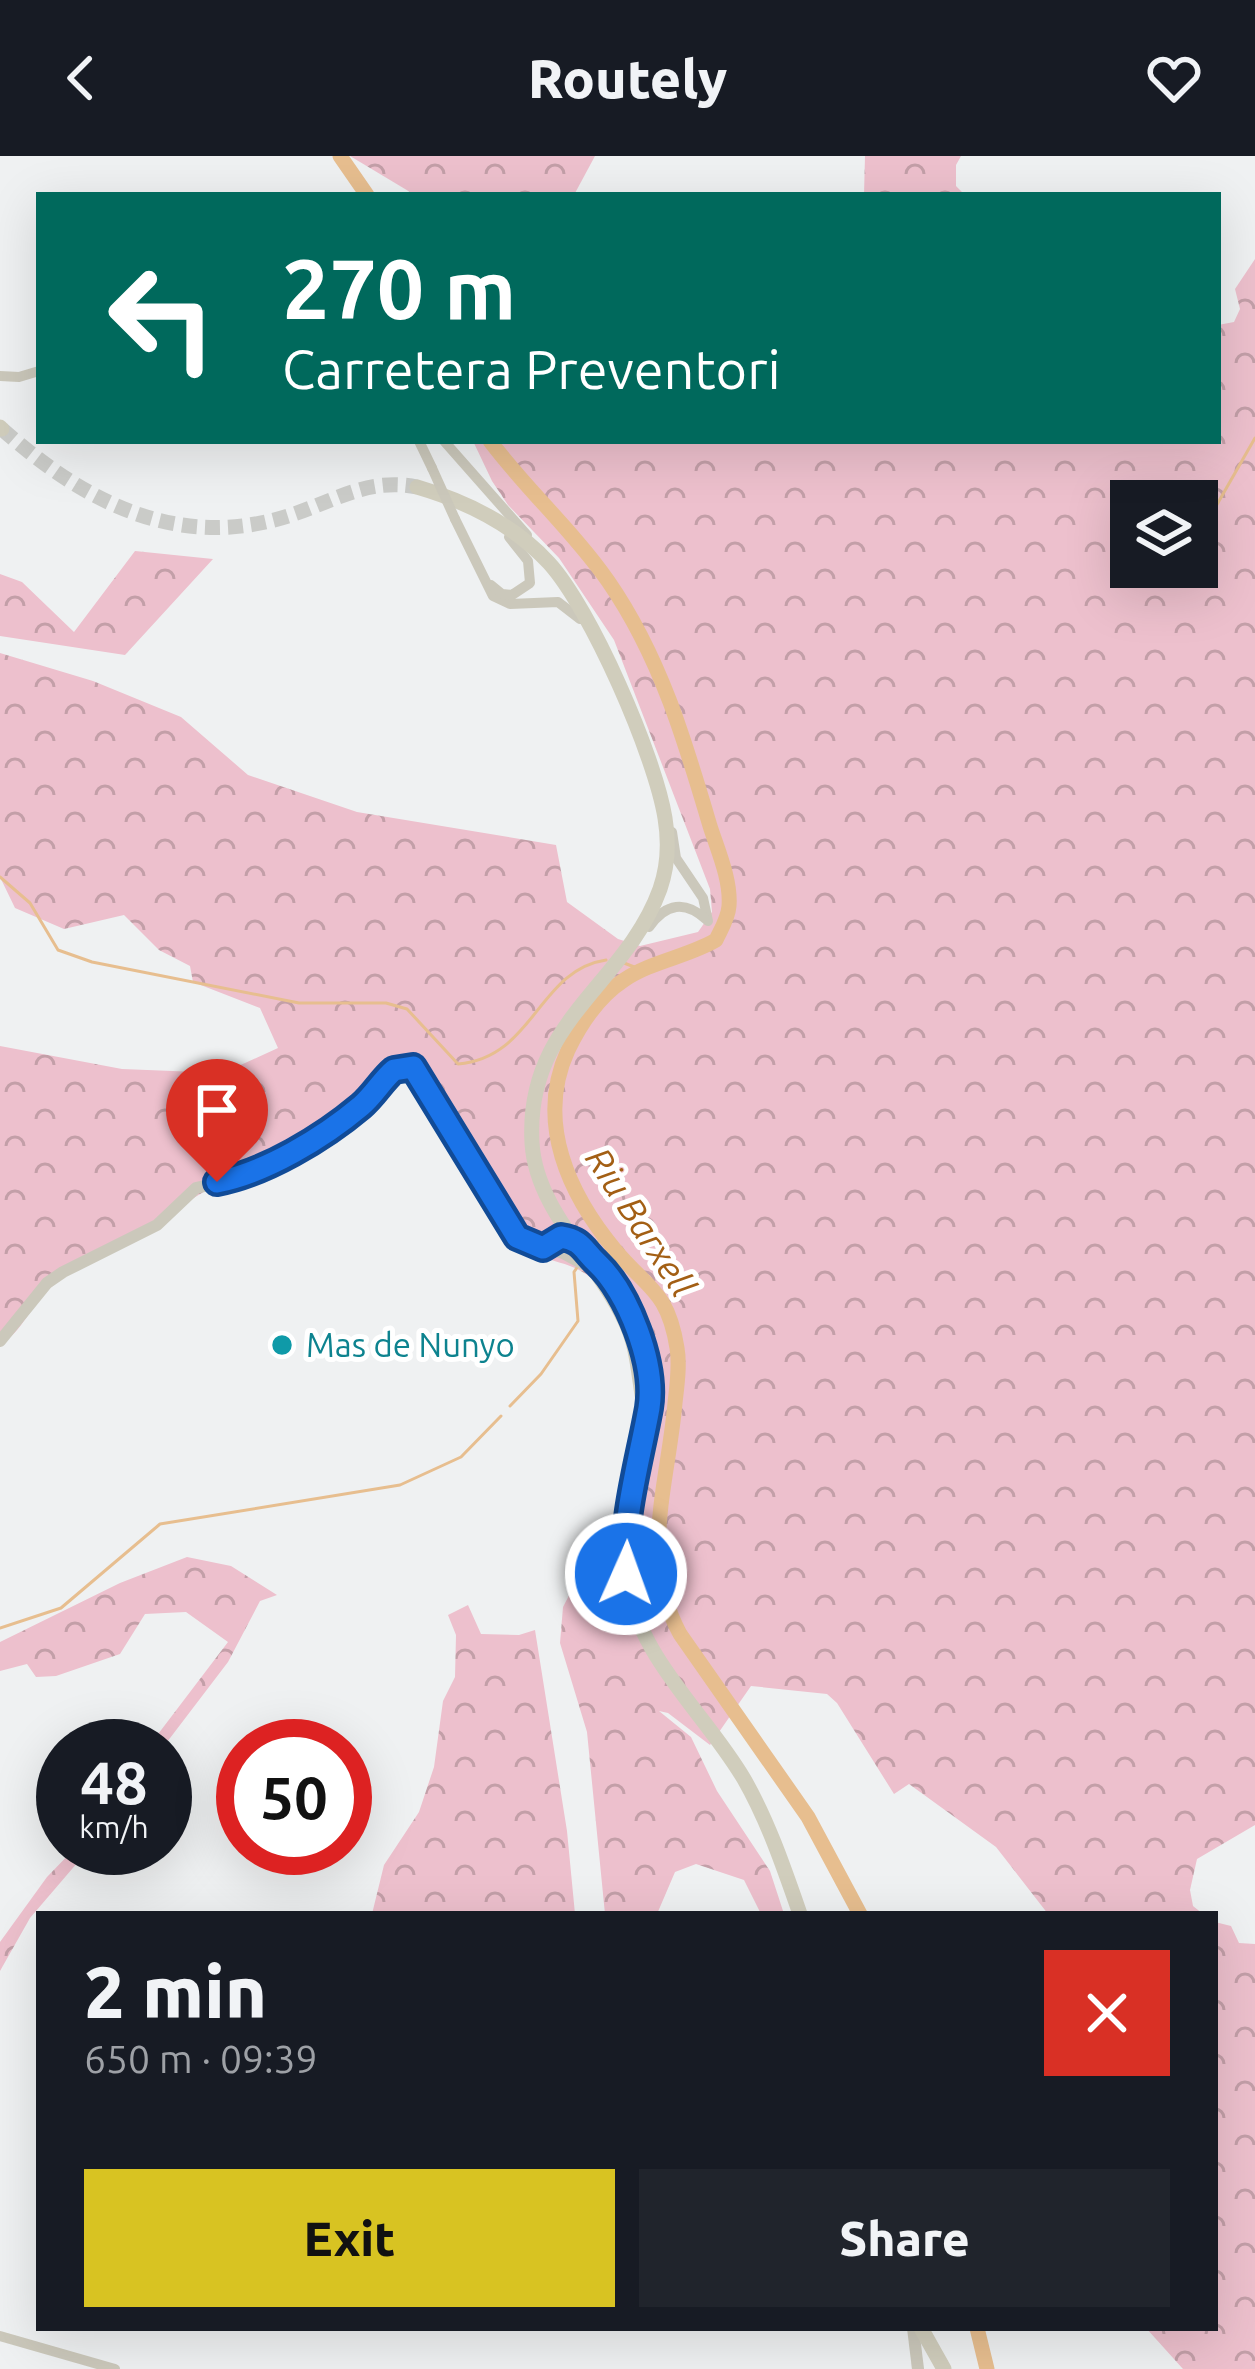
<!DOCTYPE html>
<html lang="en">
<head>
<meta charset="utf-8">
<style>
  :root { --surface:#171b24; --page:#20242c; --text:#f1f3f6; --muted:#9ea1a6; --accent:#d8c322 }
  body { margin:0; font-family:Ubuntu,sans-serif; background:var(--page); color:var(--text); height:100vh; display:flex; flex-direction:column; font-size:45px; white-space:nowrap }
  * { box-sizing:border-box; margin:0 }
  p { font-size:39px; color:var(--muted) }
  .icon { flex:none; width:66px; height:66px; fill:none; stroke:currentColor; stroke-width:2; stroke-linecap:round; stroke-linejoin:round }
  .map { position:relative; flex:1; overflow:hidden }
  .side { position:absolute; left:36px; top:1755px; width:1182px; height:420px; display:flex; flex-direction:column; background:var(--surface); border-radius:0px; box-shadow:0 12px 48px #0002 }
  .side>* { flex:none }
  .hud { position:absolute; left:36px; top:36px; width:1185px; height:252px; border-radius:0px; box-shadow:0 12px 48px #0002; background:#00695c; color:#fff; overflow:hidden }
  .fabs { position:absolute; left:1110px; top:324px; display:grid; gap:24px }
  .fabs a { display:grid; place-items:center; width:108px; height:108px; border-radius:0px; background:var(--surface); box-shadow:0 12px 48px #0002; font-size:60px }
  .speed { position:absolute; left:36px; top:1563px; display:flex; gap:24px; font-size:60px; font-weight:700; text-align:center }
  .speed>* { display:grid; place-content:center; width:156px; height:156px; border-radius:50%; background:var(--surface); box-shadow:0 12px 48px #0002; line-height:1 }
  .speed small { font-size:30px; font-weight:400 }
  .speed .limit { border:18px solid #d22; background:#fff; color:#111 }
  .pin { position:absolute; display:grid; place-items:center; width:102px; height:102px; color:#fff; margin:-123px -51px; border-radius:50% 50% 50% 0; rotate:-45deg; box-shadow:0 0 12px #0007 }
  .pin .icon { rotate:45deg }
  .me { position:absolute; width:132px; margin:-66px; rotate:2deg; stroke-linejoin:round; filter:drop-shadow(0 0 9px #0008) }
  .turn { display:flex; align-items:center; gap:42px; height:252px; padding:0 48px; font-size:54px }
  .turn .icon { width:156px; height:156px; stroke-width:2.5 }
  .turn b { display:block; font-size:84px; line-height:102px }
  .round { display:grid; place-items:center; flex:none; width:126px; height:126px; border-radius:0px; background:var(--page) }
  .summary { display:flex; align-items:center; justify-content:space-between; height:204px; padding:0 48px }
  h1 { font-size:72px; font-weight:800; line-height:90px }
  .primary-button { display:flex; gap:24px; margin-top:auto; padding:24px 48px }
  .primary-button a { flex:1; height:138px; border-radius:0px; background:var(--accent); color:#111; font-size:48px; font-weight:800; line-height:138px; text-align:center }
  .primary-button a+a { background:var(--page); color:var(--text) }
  header { display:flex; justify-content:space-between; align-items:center; height:156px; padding:0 48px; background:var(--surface); font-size:54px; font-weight:800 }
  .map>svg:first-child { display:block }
  .forest { fill:url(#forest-crowns); fill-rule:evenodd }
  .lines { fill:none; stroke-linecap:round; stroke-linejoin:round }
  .stream { stroke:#e7be8f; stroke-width:3 }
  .river { stroke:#e7be8f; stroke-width:15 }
  .secondary-tunnel { stroke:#cacbc8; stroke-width:15; stroke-dasharray:15 8; stroke-linecap:butt }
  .minor { stroke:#cbc8bb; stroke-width:10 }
  .tertiary { stroke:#cbc8bb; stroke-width:12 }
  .secondary { stroke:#d0cdbc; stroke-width:15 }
  .minor-bridge { stroke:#cbc8bb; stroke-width:10 }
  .route-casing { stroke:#114b97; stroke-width:30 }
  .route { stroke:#1a73e8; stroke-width:21 }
  .culture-dot { fill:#0f9aa8; stroke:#fff; stroke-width:4.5 }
  .labels { text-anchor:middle; stroke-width:10; stroke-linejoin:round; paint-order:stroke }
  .culture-label { font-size:33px; fill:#0d838f; stroke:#fff; text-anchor:start }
  .water-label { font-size:36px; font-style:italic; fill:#a35f14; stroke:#fff }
</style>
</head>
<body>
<header><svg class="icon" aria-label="back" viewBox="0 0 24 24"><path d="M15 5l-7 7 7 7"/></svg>Routely<svg class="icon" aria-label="heart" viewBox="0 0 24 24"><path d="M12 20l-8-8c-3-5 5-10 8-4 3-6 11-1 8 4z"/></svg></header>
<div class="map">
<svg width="1255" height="2213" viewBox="0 0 1255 2213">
  <defs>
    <pattern id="forest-crowns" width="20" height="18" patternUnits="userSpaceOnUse" patternTransform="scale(3)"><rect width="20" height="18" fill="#edc0cd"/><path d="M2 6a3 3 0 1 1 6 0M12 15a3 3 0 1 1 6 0" fill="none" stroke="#c39fa8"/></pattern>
  </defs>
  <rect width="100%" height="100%" fill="#eff1f2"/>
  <g class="forest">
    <polygon points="350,0 595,0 574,39 415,39"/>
    <polygon points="865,0 961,0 956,9 956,30 965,39 864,39"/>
    <path d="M1255 103V1669L1197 1703 1190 1734 1193 1750 1203 1758H1048L996 1691 909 1628 894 1638 837 1547 827 1538 751 1530 710 1589 668 1557 659 1555 691 1581 717 1635 770 1715 784 1758H761L744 1724 696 1708 675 1716 657 1758H605L587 1576 560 1487 563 1451 591 1397 606 1406C627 1319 674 1191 591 1122 564 1099 523 1108 495 1072 481 1053 475 1026 465 1005 450 976 431 947 410 922 388 930 376 950 357 963 315 993 263 1028 210 1032 162 1062 90 1097 49 1133 29 1151 24 1174 0 1189V890L122 913 223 917 278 892 260 852 193 826 190 810 159 794 124 759 64 773 15 752 0 721V497L93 525 181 561 248 619 357 656 556 689 567 746 618 783 640 790 698 776 712 756 710 733 614 484 559 402 508 349 492 325 473 285H1218V169L1234 166 1240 153 1235 133ZM1131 345H1197V411H1131Z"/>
    <polygon points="135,395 213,403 125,499 0,480 0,418 22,426 74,476"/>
    <polygon points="187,1401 231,1410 277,1439 260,1445 228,1506 164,1590 149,1590 228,1486 186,1456 145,1458 120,1498 56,1520 36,1521 27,1508 0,1515 0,1486 120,1427"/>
    <polygon points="468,1449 481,1478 519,1479 535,1474 567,1675 575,1758 372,1758 384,1709 419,1656 434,1611 443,1545 455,1521 456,1479 448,1459"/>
    <polygon points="75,1692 90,1692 30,1762 0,1815 0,1786 47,1721"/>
    <polygon points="1215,1766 1231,1770 1239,1787 1255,1788 1255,2213 1183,2213 1146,2172 1215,2172"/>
  </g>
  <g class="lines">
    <g class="stream">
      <polyline points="1211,359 1255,282"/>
      <path d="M0 721 30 747 58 794 92 806 299 847H386L407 853 458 908C534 902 538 814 606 804"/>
      <polyline points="624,807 642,814"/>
      <polyline points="592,1093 604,1079"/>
      <polyline points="510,1250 541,1218 578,1165 574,1116 578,1110"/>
      <polyline points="0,1472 61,1452 160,1368 400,1329 461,1301 501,1260"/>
    </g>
    <g class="river">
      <polyline points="340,0 367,39"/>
      <path d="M490 285C527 334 573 375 608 425 660 500 685 585 710 670 718 695 731 724 729 750 728 763 721 773 716 784 687 801 652 805 624 824 598 841 581 867 568 894 535 966 569 1039 616 1095 648 1133 668 1135 677 1192 680 1209 677 1229 675 1247 668 1328 639 1403 680 1478L808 1661 860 1758"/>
      <polyline points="977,2172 987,2213"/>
    </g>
    <path class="secondary-tunnel" d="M2 273C84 346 179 396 291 359 334 345 370 321 417 331"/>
    <g class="minor">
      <polyline points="0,220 19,221 39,215"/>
      <polyline points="419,285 432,312"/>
      <polyline points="444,285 527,379"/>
      <polyline points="455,363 493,440 510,448 558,446 580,463"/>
      <polyline points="491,429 502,438 512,439 530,427 528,405 509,381"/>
      <polyline points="672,676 676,702 703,742 708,765"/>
      <path d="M649 771C666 747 685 744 707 764"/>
      <polyline points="0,2180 115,2213"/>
    </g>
    <g class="tertiary">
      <polyline points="0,1185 47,1127 63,1116 157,1069 196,1032 248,1020 267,1011 363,948 394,914 413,911 421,920 517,1081 563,1097 587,1110"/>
      <polyline points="913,2172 918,2213"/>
    </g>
    <g class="secondary">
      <polyline points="0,271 2,273"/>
      <path d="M417 331C465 345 514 369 549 407 591 453 655 600 665 662 669 686 668 710 660 733 625 830 525 865 532 987 536 1054 597 1105 624 1163 640 1195 638 1227 646 1260"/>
      <path d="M648 1255C635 1306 619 1366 626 1418 636 1501 704 1555 744 1623 768 1665 784 1712 800 1758"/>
      <polyline points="921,2172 944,2213"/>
    </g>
    <polyline class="minor-bridge" points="432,312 455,363"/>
  </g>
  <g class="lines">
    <g class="route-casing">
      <path id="route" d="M217 1026C265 1017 323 982 361 950 374 939 382 924 394 914L413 911 517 1081 543 1092 561 1081C582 1084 583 1094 597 1107 628 1136 656 1208 649 1252 639 1307 622 1362 626 1418"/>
    </g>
    <use href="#route" class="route"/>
  </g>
  <circle class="culture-dot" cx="282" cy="1189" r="12"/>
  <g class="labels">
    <g class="culture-label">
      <text x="306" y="1201">Mas de Nunyo</text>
    </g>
    <g class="water-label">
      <text transform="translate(641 1066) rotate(57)" y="13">Riu Barxell</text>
    </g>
  </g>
</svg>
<div class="fabs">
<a><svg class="icon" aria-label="layers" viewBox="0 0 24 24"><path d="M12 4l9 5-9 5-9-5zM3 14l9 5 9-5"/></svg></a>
</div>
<div class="speed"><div>48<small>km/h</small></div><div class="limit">50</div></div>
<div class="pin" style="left:217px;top:1026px;background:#d93025"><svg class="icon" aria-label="arrive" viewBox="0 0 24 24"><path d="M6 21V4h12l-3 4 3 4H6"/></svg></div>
<svg class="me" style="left:626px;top:1418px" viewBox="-20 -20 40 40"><circle r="17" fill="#1a73e8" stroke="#fff" stroke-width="3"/><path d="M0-11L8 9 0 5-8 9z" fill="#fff"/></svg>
<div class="hud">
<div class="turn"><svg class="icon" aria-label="left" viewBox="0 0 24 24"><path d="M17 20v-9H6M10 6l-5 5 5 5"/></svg><div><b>270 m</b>Carretera Preventori</div></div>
</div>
<section class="side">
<div class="summary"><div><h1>2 min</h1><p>650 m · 09:39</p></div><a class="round" style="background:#d93025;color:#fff"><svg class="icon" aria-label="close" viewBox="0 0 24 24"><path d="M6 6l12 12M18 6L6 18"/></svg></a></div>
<div class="primary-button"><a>Exit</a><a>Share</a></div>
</section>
</div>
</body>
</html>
